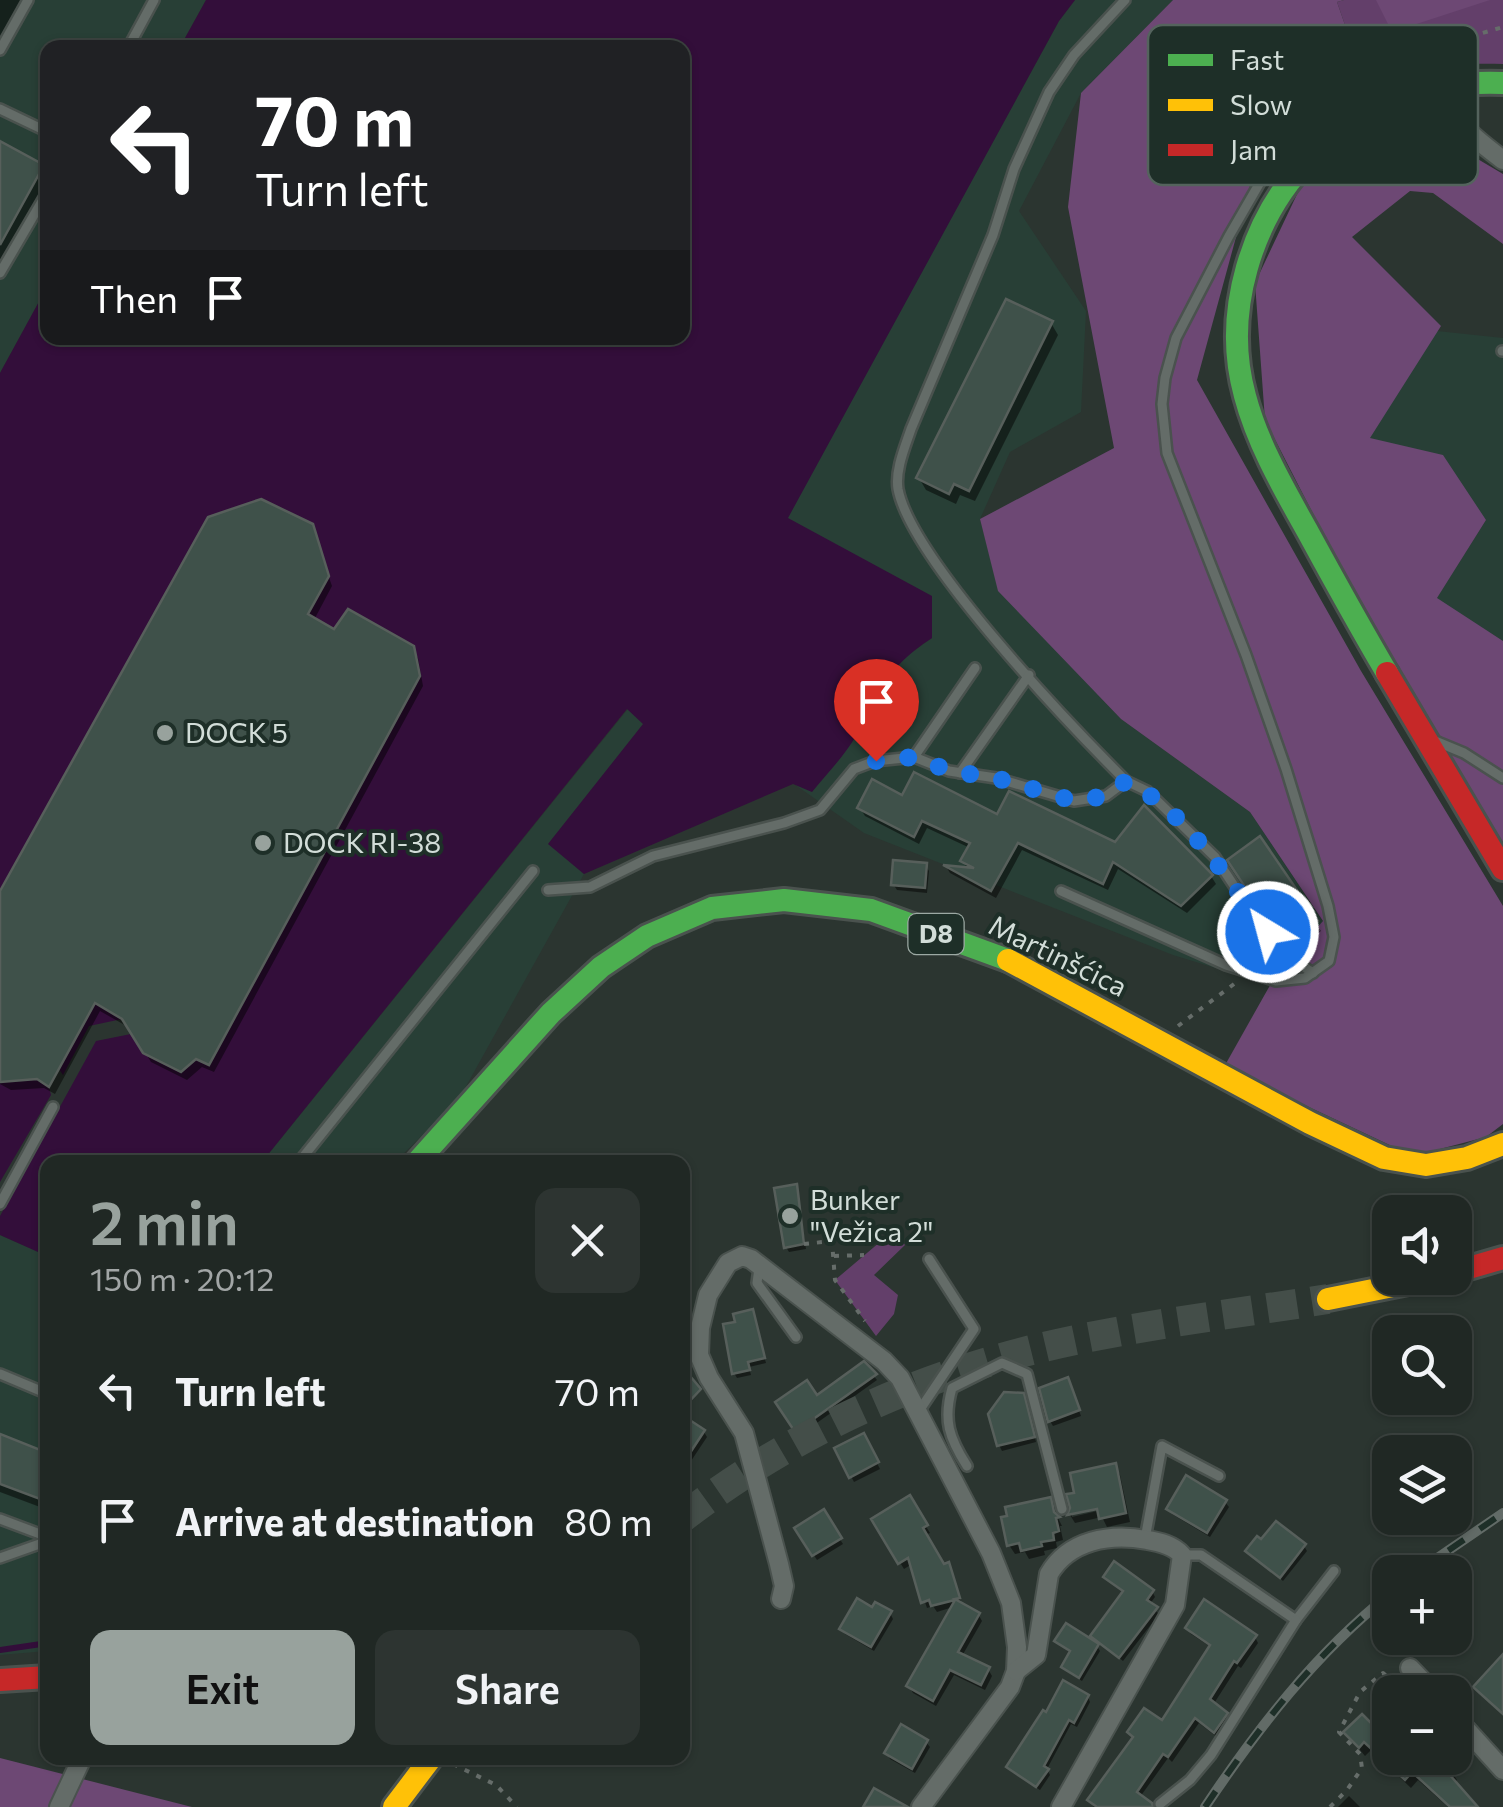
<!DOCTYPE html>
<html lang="en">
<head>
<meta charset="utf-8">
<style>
  :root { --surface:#202824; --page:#2d3431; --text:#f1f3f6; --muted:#a2a6a6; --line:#3d4441; --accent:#98a29d }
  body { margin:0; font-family:Commissioner,sans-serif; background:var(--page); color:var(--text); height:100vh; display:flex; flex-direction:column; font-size:38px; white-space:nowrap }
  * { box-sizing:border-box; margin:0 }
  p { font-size:32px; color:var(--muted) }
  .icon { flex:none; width:55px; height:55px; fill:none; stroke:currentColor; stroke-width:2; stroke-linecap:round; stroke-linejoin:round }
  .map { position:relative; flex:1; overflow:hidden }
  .sheet { position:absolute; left:40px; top:1155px; width:650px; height:610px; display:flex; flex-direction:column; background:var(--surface); border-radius:20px; box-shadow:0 2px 8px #0004,0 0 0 2px var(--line) }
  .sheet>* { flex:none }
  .banner { position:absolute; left:40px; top:40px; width:650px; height:305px; border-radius:20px; box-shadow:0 2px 8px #0004,0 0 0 2px var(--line); background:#202124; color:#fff; overflow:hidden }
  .fabs { position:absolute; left:1372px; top:1195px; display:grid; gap:20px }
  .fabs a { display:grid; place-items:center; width:100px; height:100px; border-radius:20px; background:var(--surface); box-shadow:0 2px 8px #0004,0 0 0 2px var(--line); font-size:50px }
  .pin { position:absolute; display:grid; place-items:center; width:85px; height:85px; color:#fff; margin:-102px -42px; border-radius:50% 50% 50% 0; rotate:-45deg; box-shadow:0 0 10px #0007 }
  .pin .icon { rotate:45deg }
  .me { position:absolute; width:110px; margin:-55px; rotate:323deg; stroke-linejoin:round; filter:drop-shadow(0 0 8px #0008) }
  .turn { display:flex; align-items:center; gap:35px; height:210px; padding:0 50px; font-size:45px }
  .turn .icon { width:130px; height:130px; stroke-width:2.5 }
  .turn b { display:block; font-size:70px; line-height:85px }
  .then { display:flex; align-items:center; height:95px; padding:0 50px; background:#0003; gap:20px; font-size:38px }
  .round { display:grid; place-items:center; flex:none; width:105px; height:105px; border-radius:20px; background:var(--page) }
  .headline { display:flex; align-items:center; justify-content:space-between; height:170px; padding:0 50px }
  h1 { font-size:60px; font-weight:600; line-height:75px; color:var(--accent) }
  .cta { display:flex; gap:20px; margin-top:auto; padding:20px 50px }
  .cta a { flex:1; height:115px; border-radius:20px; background:var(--accent); color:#111; font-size:40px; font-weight:600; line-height:115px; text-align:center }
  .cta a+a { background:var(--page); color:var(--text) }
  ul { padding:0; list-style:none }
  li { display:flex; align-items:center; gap:30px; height:130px; padding:0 50px }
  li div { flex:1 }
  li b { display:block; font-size:38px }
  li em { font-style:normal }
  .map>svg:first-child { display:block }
  .built { fill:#283f36 }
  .green { fill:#633f6a }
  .forest { fill:#6d4874 }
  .water { fill:#330e3a }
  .pier { fill:#2b3530 }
  .shadow { fill:#0007; fill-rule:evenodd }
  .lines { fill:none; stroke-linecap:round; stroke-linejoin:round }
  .stream { stroke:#330e3a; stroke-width:6 }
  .building { fill:#3f514a; stroke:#575f5b; stroke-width:2.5 }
  .highway-tunnel { stroke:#444e49; stroke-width:30; stroke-dasharray:30 15; stroke-linecap:butt }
  .lane-casing { stroke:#4a524e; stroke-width:14 }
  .street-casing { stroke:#4a524e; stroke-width:22 }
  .fast-casing { stroke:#4a524e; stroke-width:28 }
  .slow-casing { stroke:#4a524e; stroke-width:28 }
  .jam-casing { stroke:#4a524e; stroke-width:28 }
  .path { stroke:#666d6a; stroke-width:4; stroke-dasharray:5 8; stroke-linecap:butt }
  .lane { stroke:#646c68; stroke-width:9 }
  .street { stroke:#646c68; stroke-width:18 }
  .fast { stroke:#4caf50; stroke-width:22 }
  .slow { stroke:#ffc107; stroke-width:22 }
  .jam { stroke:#c62828; stroke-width:22 }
  .rail-casing { stroke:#626b67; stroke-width:10 }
  .rail { stroke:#1e2f28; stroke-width:6; stroke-dasharray:19; stroke-linecap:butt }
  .route { stroke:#1a73e8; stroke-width:18; stroke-dasharray:0 32.4 }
  .poi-dot { fill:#98a29d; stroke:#1e2f28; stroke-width:4 }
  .labels { text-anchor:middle; stroke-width:8; stroke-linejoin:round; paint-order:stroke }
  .shield { fill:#1e2f28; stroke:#9ca9a3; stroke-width:2.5 }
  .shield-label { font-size:25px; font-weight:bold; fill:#d2ddd8 }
  .poi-label { font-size:28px; fill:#d2ddd8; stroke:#1e2f28; text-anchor:start }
  .street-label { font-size:28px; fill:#d2ddd8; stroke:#1e2f28 }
  .key { fill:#1e2f28; stroke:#54635d; stroke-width:2.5 }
  .key-label { font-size:28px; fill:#d2ddd8 }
</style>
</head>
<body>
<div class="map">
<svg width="1503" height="1807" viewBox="0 0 1503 1807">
  <rect width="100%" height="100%" fill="#2b3530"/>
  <g class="built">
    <polygon points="0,0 206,0 180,47 48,48 47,287 0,373"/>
    <polygon points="1075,0 1173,0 1081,93 1019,211 1086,311 1081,412 1010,452 980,519 999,591 1121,719 1250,812 1323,922 1295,959 1278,971 1230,960 1222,970 1173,955 864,833 794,784 897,663 932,638 787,519 1059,21"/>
    <polygon points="1437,331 1503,338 1503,641 1436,599 1486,520 1369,438"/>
    <polygon points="628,709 644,724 549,843 584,874 459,1099 395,1162 262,1162"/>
    <polygon points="0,1235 48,1256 47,1651 0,1655"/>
  </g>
  <g class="green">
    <path d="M1344 0H1503V64C1443 62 1399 70 1347 98L1353 48 1337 2Z"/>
    <polygon points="893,1231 905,1245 874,1275 898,1295 894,1314 876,1336 835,1280"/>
  </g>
  <g class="forest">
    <polygon points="1173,0 1344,0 1337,2 1353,48 1347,98 1256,164 1197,380 1361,671 1503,906 1503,1124 1486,1137 1413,1156 1224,1067 1278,971 1323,921 1250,812 1121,719 998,591 980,519 1114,448 1068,207 1081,93"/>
    <polygon points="1376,0 1490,0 1392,32"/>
    <polygon points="1372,127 1432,132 1503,174 1503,244 1433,193 1410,191 1352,237 1441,326 1370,438 1443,455 1486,520 1437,598 1503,641 1503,845 1431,729 1351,588 1265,420 1255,283 1300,188"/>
    <polygon points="0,1758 192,1807 0,1807"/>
  </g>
  <path class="water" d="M206 0H1075L1059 21 788 518 932 596V638C883 670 884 690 856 736 844 756 827 774 812 792L793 784 584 874 548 844 643 724 627 709 262 1162H48L47 1256 0 1235V373L47 287 48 338H682V48L180 47Z"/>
  <polygon class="pier" points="122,1019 131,1034 96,1041 0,1216 0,1182 51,1095 49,1087 59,1069 63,1075 89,1026"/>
  <g class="shadow">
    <polygon points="0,0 26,0 0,46"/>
    <polygon points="0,143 43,167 48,175 48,184 0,269"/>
    <polygon points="1051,323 1058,335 975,501 960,495 956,504 926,490 919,478"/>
    <polygon points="311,526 332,586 314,620 335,632 412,648 418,658 423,686 214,1072 202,1067 187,1080 151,1062 130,1028 100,1011 55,1094 44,1088 11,1090 0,1084 0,896"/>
    <polygon points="903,799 1116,845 1211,876 1216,884 1187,913 1118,869 1108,890 1022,850 996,898 950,873 947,868 968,870 963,861 970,848 927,828 919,844 865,816 860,808"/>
    <polygon points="1260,840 1321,931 1293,949 1263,912"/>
    <polygon points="926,866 929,871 927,893 897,890 893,884"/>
    <polygon points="796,1186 806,1249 789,1252 786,1247"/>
    <polygon points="752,1312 766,1363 749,1367 751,1375 737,1378 734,1373 738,1324"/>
    <polygon points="864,1365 877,1380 800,1435 778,1402 816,1398"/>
    <polygon points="1070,1386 1081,1416 1053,1426 1050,1421"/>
    <polygon points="1026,1402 1036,1442 1002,1451 999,1445"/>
    <polygon points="704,1432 707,1437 689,1464 682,1460"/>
    <polygon points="0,1436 48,1455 48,1510 0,1492"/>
    <polygon points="863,1436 880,1469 854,1482 837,1449"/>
    <path d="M1115 1466 1120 1475 1130 1522 1107 1527 1102 1517 1075 1523 1070 1515 1073 1508ZM1109 1504 1110 1508 1072 1517V1511Z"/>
    <polygon points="909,1499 930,1533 925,1535 943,1567 952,1571 962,1606 978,1614 982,1621 962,1656 988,1669 992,1676 985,1690 954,1675 936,1706 913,1693 909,1686 953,1607 937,1612 933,1606 927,1608 912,1564 904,1569 874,1520"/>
    <polygon points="1049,1500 1062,1526 1060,1526 1063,1540 1056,1542 1057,1548 1044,1551 1045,1555 1029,1559 1025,1552 1015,1554 1009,1545 1010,1518"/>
    <polygon points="1225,1502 1229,1507 1210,1537 1172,1514 1169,1509"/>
    <polygon points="823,1513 843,1544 817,1560 797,1529"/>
    <polygon points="1262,1543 1304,1546 1307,1551 1283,1581 1248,1551"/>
    <polygon points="1106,1577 1152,1591 1155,1597 1149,1605 1159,1614 1123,1661 1093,1636 1125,1593"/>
    <polygon points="873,1610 890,1613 893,1619 874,1651 845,1634 842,1629"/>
    <polygon points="1188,1628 1255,1637 1258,1643 1241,1668 1238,1666 1213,1705 1229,1721 1218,1738 1199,1723 1172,1762 1168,1758 1140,1797 1150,1807 1094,1807 1090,1800 1134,1739 1130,1732 1162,1724 1211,1647 1191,1634"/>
    <polygon points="1057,1641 1097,1646 1100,1651 1082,1681 1066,1671 1064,1667 1071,1654"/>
    <polygon points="1088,1697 1090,1702 1077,1727 1071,1724 1047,1769 1050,1775 1040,1790 1012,1772 1009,1767"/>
    <polygon points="1390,1723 1390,1758 1437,1758 1451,1771 1457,1780 1454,1783 1475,1807 1448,1807 1418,1780 1411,1788 1371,1750 1365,1756 1346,1733 1379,1735"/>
    <polygon points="926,1742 930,1747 915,1773 890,1759 887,1753"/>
    <polygon points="1349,1796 1360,1807 1338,1807"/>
  </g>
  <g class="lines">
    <polyline class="stream" points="0,1650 48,1643"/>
  </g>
  <g class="building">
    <polygon points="0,141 44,165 0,245"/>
    <polygon points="1006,299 1053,321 969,491 954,484 949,494 916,478"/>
    <polygon points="261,499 313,524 329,576 308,614 334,629 348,609 414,646 420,676 209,1065 196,1059 181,1072 143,1053 122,1019 95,1003 49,1087 37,1079 0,1082 0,891 208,517"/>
    <polygon points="914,772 997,814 1009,791 1115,842 1144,805 1213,875 1181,906 1113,862 1103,884 1018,843 991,891 943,865 974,868 960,861 970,843 922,821 914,837 857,808 872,779 902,795"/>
    <polygon points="1260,836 1318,921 1286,941 1255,902 1227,860"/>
    <polygon points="893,860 927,863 925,888 891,885"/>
    <polygon points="797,1184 804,1244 784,1248 774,1188"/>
    <polygon points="753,1309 765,1358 748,1362 750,1370 732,1374 723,1324 735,1322 733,1314"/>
    <polygon points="864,1361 877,1374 795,1432 775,1402 807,1380 817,1395"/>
    <polygon points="690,1376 701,1389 682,1409 682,1384"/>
    <polygon points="1068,1377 1080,1410 1048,1422 1039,1388"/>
    <polygon points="1004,1392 1024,1393 1035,1437 997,1446 988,1414"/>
    <polygon points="682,1415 705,1430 682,1465"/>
    <polygon points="864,1433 879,1462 849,1478 834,1448"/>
    <polygon points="0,1434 48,1453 48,1502 0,1484"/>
    <polygon points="1116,1463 1126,1513 1099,1519 1097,1509 1067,1515 1070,1508 1066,1494 1074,1493 1070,1473"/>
    <polygon points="1186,1475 1227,1500 1207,1533 1166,1509"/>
    <polygon points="910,1495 928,1525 923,1528 944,1564 949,1562 960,1598 955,1599 980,1613 958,1652 990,1667 981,1685 950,1670 933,1701 906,1686 955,1600 931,1606 929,1600 921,1603 908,1558 898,1564 871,1519"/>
    <polygon points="1051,1497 1054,1512 1060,1517 1056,1518 1059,1531 1053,1533 1054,1540 1041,1542 1042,1546 1021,1551 1019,1543 1007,1546 1001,1517 1007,1516 1005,1507"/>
    <polygon points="824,1509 842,1538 812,1556 794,1528"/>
    <polygon points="1276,1521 1306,1544 1280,1578 1245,1551 1257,1536 1261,1539"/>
    <polygon points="1114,1561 1154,1590 1147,1600 1158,1607 1119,1658 1090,1636 1123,1591 1103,1577"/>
    <polygon points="857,1598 872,1607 875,1602 892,1611 871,1647 839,1629"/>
    <polygon points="1204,1599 1257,1635 1237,1663 1234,1661 1210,1699 1228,1713 1214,1733 1195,1718 1168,1757 1163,1754 1137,1792 1152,1803 1153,1807 1097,1807 1087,1800 1133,1737 1127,1732 1144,1708 1162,1720 1210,1645 1185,1628"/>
    <polygon points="1066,1623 1099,1644 1079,1678 1061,1667 1070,1651 1054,1641"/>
    <polygon points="1503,1654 1503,1714 1473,1687"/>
    <polygon points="1063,1680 1089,1695 1074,1723 1069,1720 1044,1766 1049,1769 1036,1787 1006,1767 1043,1710 1046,1712"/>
    <polygon points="1362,1714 1379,1731 1390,1719 1390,1758 1441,1758 1453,1769 1449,1774 1478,1807 1450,1807 1412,1772 1405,1780 1364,1742 1359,1748 1343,1732"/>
    <polygon points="901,1724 928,1740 912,1769 884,1753"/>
    <polygon points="874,1788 908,1807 863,1807"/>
  </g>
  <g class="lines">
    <path class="highway-tunnel" d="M682 1518C790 1435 912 1378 1044 1347 1137 1325 1234 1314 1328 1299"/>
    <g class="lane-casing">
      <g id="lane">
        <path d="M1125 0 1074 55 1049 92 1014 169 993 235 911 429C905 447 895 470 898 489 911 559 1072 727 1126 781L1147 791 1215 857 1248 907 1289 957 1313 973"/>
        <polyline points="128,48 154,0"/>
        <polyline points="0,50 28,0"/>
        <polyline points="0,109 48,132"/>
        <polyline points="0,273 48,191"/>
        <polyline points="1502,351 1503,351"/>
        <polyline points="1435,741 1464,753 1503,778"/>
        <polyline points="914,757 975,668"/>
        <polyline points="960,773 1029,675"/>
        <polyline points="548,890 590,887 653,856 784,823 820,810 854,769 875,761 914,757 949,771 996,778 1074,801 1106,796 1126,781"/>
        <polyline points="1061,891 1226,965 1276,981 1305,978 1329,961 1334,937 1328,906 1286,769 1246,655 1167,453 1162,404 1165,378 1176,338 1229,236 1266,172 1291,143 1321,120 1330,122 1336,129"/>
        <polyline points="299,1162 533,871"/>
        <polyline points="0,1204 53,1107"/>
        <polyline points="759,1268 757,1283 796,1337"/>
        <polyline points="0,1374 48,1394"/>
        <polyline points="919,1411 974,1329 929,1259"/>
        <path d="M967 1466C949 1438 943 1420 952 1388L1002 1363 1027 1374 1062 1509"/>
        <polyline points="0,1519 48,1537"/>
        <polyline points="1145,1539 1162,1446 1219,1476"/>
        <polyline points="1182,1555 1201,1555 1296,1620 1334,1571"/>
        <polyline points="0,1558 48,1541"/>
        <polyline points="1160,1804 1190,1780 1211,1755 1296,1620"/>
      </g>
    </g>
    <g class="street-casing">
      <g id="street">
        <path d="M1441 84C1448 119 1475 139 1503 160"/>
        <polyline points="781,1599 784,1586 779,1564 744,1433 709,1378 699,1355 700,1328 708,1295 728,1263 742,1256 751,1259 884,1361 900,1378 991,1553 1011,1603 1017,1647 1016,1671 1010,1687 921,1807"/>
        <polyline points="1410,1668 1433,1692"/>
        <path d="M1016 1671 1036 1655 1049 1574C1069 1540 1110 1533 1147 1540 1160 1542 1173 1545 1182 1555L1175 1605 1061 1807"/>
        <polyline points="1455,1717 1503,1770"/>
        <polyline points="59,1807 82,1758"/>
      </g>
    </g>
    <g class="fast-casing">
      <g id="fast">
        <path d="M1387 673C1360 627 1334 580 1309 534 1284 489 1258 445 1245 396 1222 313 1251 217 1311 157 1363 103 1429 80 1503 83"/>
        <polyline points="417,1162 551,1013 601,967 647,936 712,908 784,900 871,910 1008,960"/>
      </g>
    </g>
    <g class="slow-casing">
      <g id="slow">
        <polyline points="1008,960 1310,1123 1384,1158 1426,1165 1467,1158 1503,1144"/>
        <polyline points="1328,1299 1433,1278"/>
        <polyline points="394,1807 431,1758"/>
      </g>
    </g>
    <g class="jam-casing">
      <g id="jam">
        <polyline points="1387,673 1503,869"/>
        <polyline points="1455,1272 1503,1258"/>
        <polyline points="0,1680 48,1677"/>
      </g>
    </g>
    <g class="path">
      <polyline points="1396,75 1401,57 1503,27"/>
      <polyline points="1178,1026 1234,984"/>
      <polyline points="804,1244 832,1241 835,1280 865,1321"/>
      <polyline points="834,1256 864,1255"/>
      <polyline points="453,1764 496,1785 517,1807"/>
      <polyline points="1330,1807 1347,1790 1362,1768 1360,1754 1339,1732 1360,1692 1383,1673 1392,1681 1395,1679"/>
    </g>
    <use href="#lane" class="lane"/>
    <use href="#street" class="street"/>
    <use href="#fast" class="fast"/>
    <use href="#slow" class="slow"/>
    <use href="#jam" class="jam"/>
    <g class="rail-casing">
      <g id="rail">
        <polyline points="1417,1572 1503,1513"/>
        <path d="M1205 1807C1258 1728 1315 1654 1390 1594"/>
      </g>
    </g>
    <use href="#rail" class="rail"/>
  </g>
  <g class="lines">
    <path class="route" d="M876 761 914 757 950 771 996 778 1074 801 1106 796 1126 781C1187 811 1227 880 1268 932"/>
  </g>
  <g class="poi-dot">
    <circle cx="165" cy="733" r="10"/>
    <circle cx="263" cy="843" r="10"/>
    <circle cx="790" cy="1216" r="10"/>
  </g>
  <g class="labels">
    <rect class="shield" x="908.5" y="914" width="55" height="40" rx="8"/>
    <g class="shield-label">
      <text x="936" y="943">D8</text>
    </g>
    <g class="poi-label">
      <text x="185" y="743">DOCK 5</text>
      <text x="283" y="853">DOCK RI-38</text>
      <text x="810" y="1210">Bunker<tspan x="810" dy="32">"Vežica 2"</tspan></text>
    </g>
    <g class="street-label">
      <text transform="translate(1058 956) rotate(26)" y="10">Martinšćica</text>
    </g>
  </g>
  <rect x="1148" y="25" width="330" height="160" rx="15" class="key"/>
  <rect x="1168" y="54" width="45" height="12" fill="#4caf50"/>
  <rect x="1168" y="99" width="45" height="12" fill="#ffc107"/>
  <rect x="1168" y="144" width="45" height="12" fill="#c62828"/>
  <g class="key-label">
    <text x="1230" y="70">Fast</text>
    <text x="1230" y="115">Slow</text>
    <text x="1230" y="160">Jam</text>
  </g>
</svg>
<div class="fabs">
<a><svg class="icon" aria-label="sound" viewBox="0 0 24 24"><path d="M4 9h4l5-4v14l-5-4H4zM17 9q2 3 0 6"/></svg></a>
<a><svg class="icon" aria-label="search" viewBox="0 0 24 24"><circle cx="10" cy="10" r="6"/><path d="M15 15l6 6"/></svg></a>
<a><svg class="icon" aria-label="layers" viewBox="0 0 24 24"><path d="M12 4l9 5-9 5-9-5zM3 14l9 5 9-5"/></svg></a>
<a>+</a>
<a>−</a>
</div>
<div class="pin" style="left:876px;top:761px;background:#d93025"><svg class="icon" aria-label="arrive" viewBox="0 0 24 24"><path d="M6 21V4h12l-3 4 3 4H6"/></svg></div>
<svg class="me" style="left:1268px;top:932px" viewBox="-20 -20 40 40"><circle r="17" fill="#1a73e8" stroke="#fff" stroke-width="3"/><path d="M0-11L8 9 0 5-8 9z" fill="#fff"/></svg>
<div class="banner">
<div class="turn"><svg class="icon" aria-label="left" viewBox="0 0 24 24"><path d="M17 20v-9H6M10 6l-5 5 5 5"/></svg><div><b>70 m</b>Turn left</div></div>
<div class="then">Then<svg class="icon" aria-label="arrive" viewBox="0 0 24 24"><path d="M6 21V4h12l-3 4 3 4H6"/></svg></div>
</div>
<section class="sheet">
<div class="headline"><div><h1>2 min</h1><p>150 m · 20:12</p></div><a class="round"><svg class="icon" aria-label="close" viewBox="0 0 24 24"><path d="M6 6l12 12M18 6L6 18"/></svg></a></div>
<ul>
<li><svg class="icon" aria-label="left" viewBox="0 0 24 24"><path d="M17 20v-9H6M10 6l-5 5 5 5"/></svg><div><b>Turn left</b></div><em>70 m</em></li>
<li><svg class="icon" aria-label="arrive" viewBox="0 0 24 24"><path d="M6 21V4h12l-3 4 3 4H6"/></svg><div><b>Arrive at destination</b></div><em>80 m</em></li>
</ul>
<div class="cta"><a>Exit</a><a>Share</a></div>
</section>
</div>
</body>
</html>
